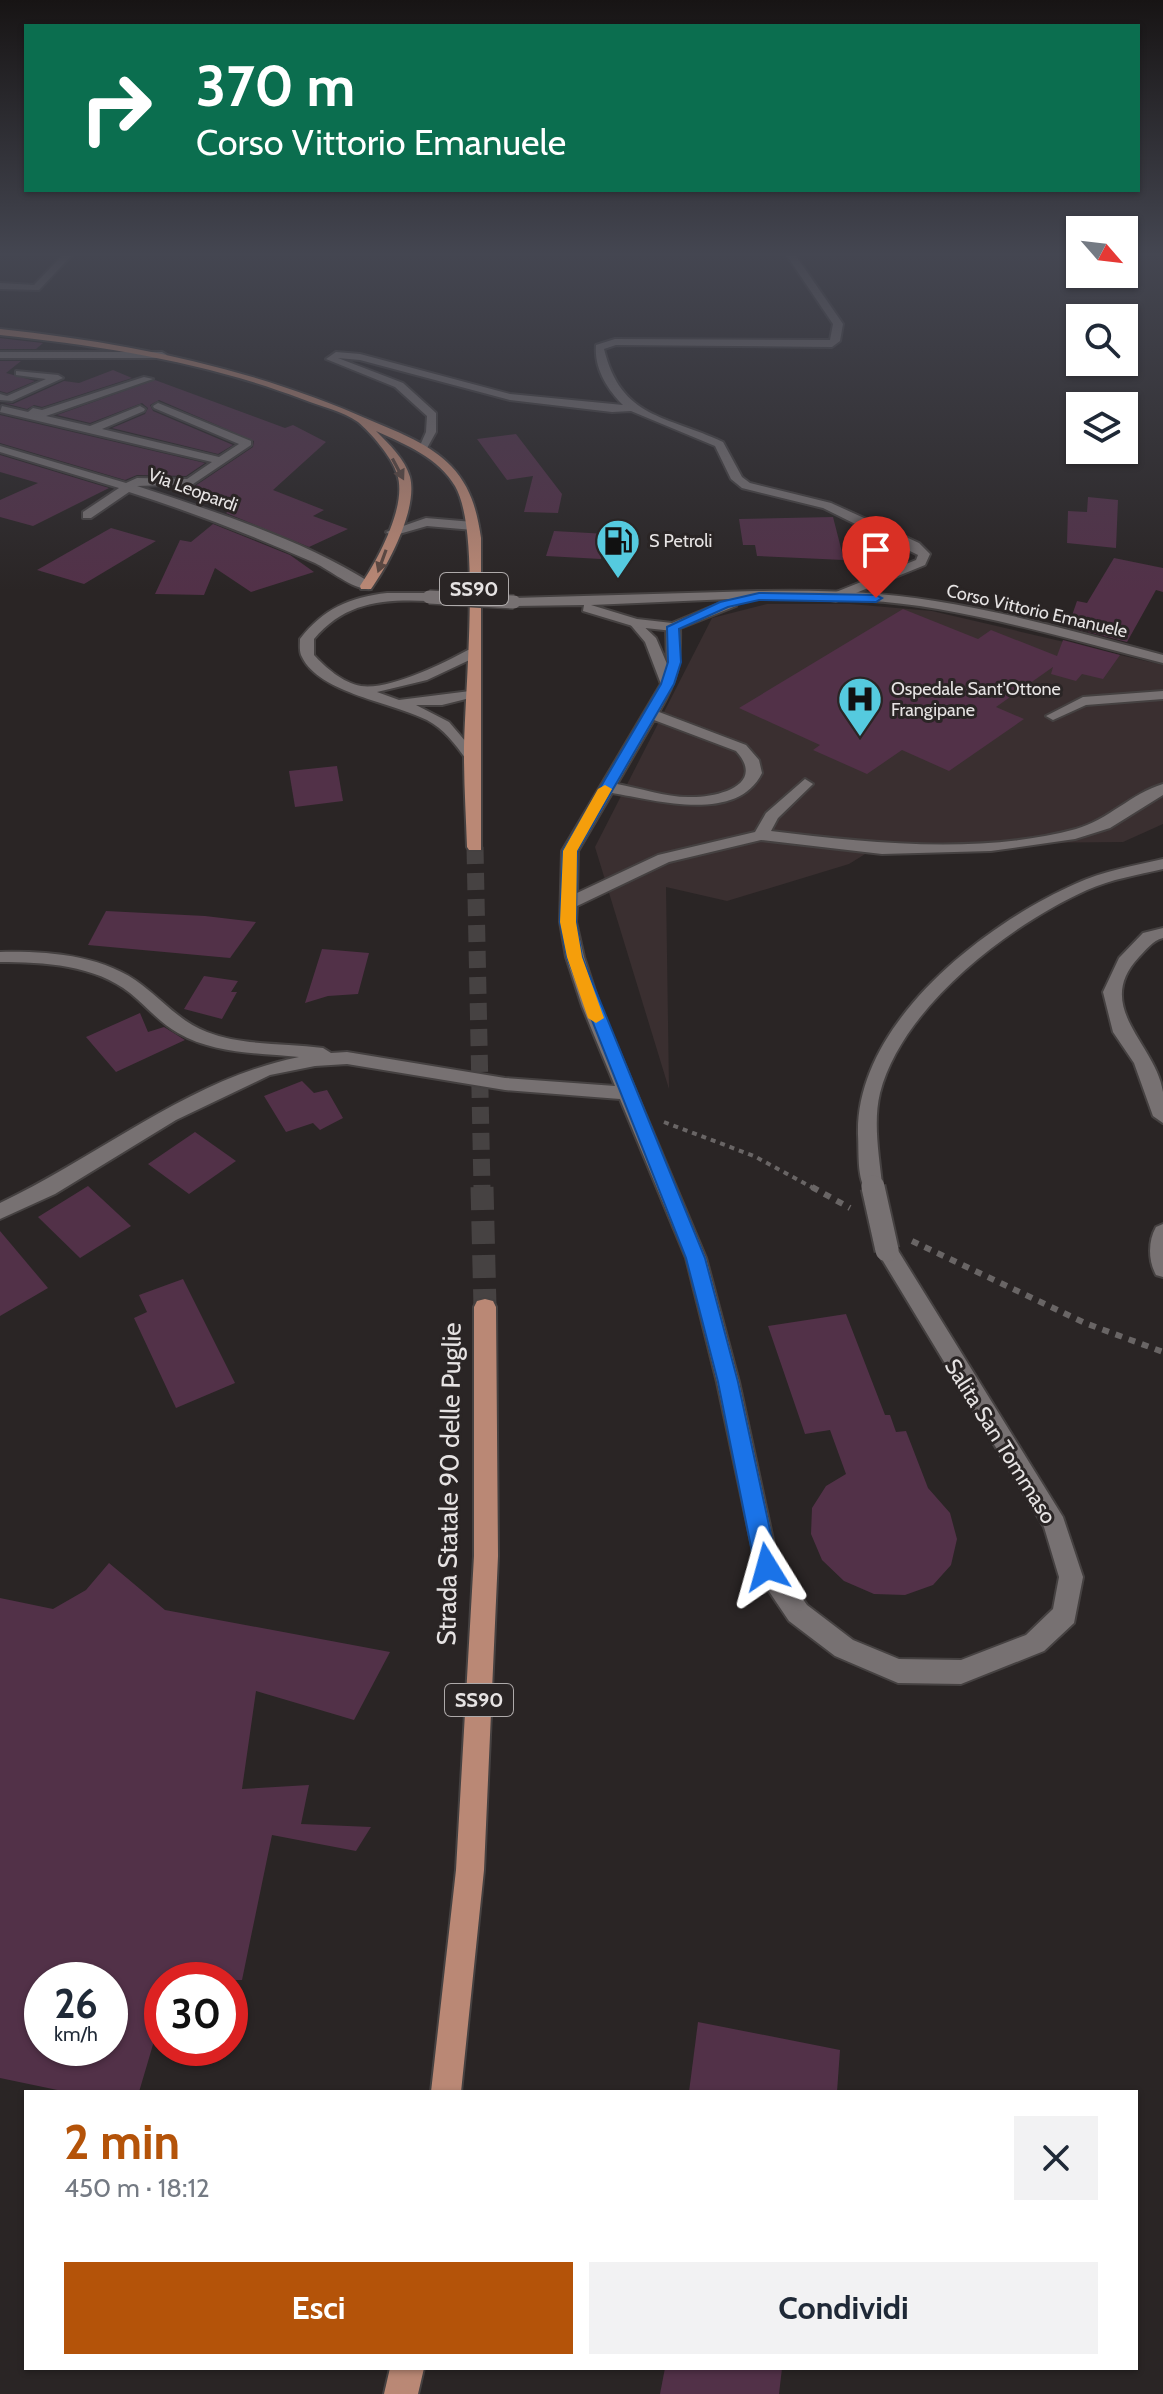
<!DOCTYPE html>
<html lang="it">
<head>
<meta charset="utf-8">
<style>
  :root { --surface:#fff; --page:#f2f2f3; --text:#1f2937; --muted:#747a83; --accent:#b45309 }
  body { margin:0; font-family:Cabin,sans-serif; background:var(--page); color:var(--text); height:100vh; display:flex; flex-direction:column; font-size:30px; white-space:nowrap }
  * { box-sizing:border-box; margin:0 }
  p { font-size:26px; color:var(--muted) }
  .icon { flex:none; width:44px; height:44px; fill:none; stroke:currentColor; stroke-width:2; stroke-linecap:round; stroke-linejoin:round }
  .map { position:relative; flex:1; overflow:hidden }
  .sheet { position:absolute; left:24px; top:2090px; width:1114px; height:280px; display:flex; flex-direction:column; background:var(--surface); border-radius:0px; box-shadow:0 2px 6px #0004 }
  .sheet>* { flex:none }
  .hud { position:absolute; left:24px; top:24px; width:1116px; height:168px; border-radius:0px; box-shadow:0 2px 6px #0004; background:#0b6e4f; color:#fff; overflow:hidden }
  .needle { width:52px; rotate:118deg }
  .controls { position:absolute; left:1066px; top:216px; display:grid; gap:16px }
  .controls a { display:grid; place-items:center; width:72px; height:72px; border-radius:0px; background:var(--surface); box-shadow:0 2px 6px #0004; font-size:40px }
  .speed { position:absolute; left:24px; top:1962px; display:flex; gap:16px; font-size:40px; font-weight:700; text-align:center }
  .speed>* { display:grid; place-content:center; width:104px; height:104px; border-radius:50%; background:var(--surface); box-shadow:0 2px 6px #0004; line-height:1 }
  .speed small { font-size:20px; font-weight:400 }
  .speed .limit { border:12px solid #d22; background:#fff; color:#111 }
  .pin { position:absolute; display:grid; place-items:center; width:68px; height:68px; color:#fff; margin:-82px -34px; border-radius:50% 50% 50% 0; rotate:-45deg; box-shadow:0 0 8px #0007 }
  .pin .icon { rotate:45deg }
  .me { position:absolute; width:88px; margin:-44px; rotate:352deg; stroke-linejoin:round; filter:drop-shadow(0 0 6px #0008) }
  .turn { display:flex; align-items:center; gap:28px; height:168px; padding:0 40px; font-size:36px }
  .turn .icon { width:104px; height:104px; stroke-width:2.5 }
  .turn b { display:block; font-size:56px; line-height:68px }
  .round { display:grid; place-items:center; flex:none; width:84px; height:84px; border-radius:0px; background:var(--page) }
  .overview { display:flex; align-items:center; justify-content:space-between; height:136px; padding:0 40px }
  h1 { font-size:48px; font-weight:800; line-height:60px; color:var(--accent) }
  .primary-button { display:flex; gap:16px; margin-top:auto; padding:16px 40px }
  .primary-button a { flex:1; height:92px; border-radius:0px; background:var(--accent); color:#fff; font-size:32px; font-weight:800; line-height:92px; text-align:center }
  .primary-button a+a { background:var(--page); color:var(--text) }
  .map>svg:first-child { display:block }
  .built { fill:#3a2f30 }
  .building { fill:#523148; fill-rule:evenodd }
  .lines { fill:none; stroke-linecap:round; stroke-linejoin:round }
  .primary-tunnel-far1 { stroke:#464242; stroke-width:17; stroke-dasharray:17 9; stroke-linecap:butt }
  .primary-tunnel { stroke:#464242; stroke-width:23; stroke-dasharray:23 11; stroke-linecap:butt }
  .street-casing { stroke:#454141; stroke-width:4 }
  .secondary-casing { stroke:#454141; stroke-width:4 }
  .primary-casing { stroke:#454141; stroke-width:4 }
  .path-far1 { stroke:#696565; stroke-width:4; stroke-dasharray:5 5; stroke-linecap:butt }
  .path { stroke:#696565; stroke-width:6; stroke-dasharray:7 7; stroke-linecap:butt }
  .street { fill:#777172; fill-rule:evenodd }
  .secondary { fill:#777172; fill-rule:evenodd }
  .primary { fill:#ba8875; fill-rule:evenodd }
  .street-bridge-far1-casing { stroke:#454141; stroke-width:20; stroke-linecap:butt }
  .street-bridge-casing { stroke:#454141; stroke-width:27; stroke-linecap:butt }
  .secondary-bridge-casing { stroke:#454141; stroke-width:16; stroke-linecap:butt }
  .street-bridge-far1 { stroke:#777172; stroke-width:17 }
  .street-bridge { stroke:#777172; stroke-width:23 }
  .secondary-bridge { stroke:#777172; stroke-width:13 }
  .oneway { fill:#5c4841 }
  .route { fill:#1a73e8; stroke:#114b97; stroke-width:2 }
  .slow { fill:#f59e0b }
  .labels { text-anchor:middle; stroke-width:6; stroke-linejoin:round; paint-order:stroke }
  .far-street-label { font-size:18px; fill:#e6e3e3; stroke:#2a2525 }
  .far-poi-label { font-size:18px; fill:#e6e3e3; stroke:#2a2525; text-anchor:start }
  .shield { fill:#2a2525; stroke:#aeaaaa; stroke-width:2 }
  .shield-label { font-size:20px; font-weight:bold; fill:#e6e3e3 }
  .street-label { font-size:22px; fill:#e6e3e3; stroke:#2a2525 }
  .near-street-label { font-size:26px; fill:#e6e3e3; stroke:#2a2525 }
</style>
</head>
<body>
<div class="map">
<svg width="1163" height="2394" viewBox="0 0 1163 2394">
  <rect width="100%" height="100%" fill="#2a2525"/>
  <polygon class="built" points="767,604 850,604 932,611 1163,665 1163,824 1123,842 1012,843 870,851 849,864 727,901 666,887 669,1089 595,847 712,618"/>
  <g class="building">
    <polygon points="0,338 16,340 43,343 36,349 0,349"/>
    <polygon points="0,361 21,361 6,373 35,381 7,393 0,391"/>
    <polygon points="113,370 132,378 42,407 34,405 27,409 4,403 13,404 64,381 79,383"/>
    <polygon points="155,380 285,428 293,425 326,442 273,490 324,510 313,516 348,529 309,547 226,513 234,507 168,488 195,486 253,447 254,441 159,400 150,405 153,411 233,445 218,454 112,428 145,414 148,408 142,403 90,423 57,415"/>
    <polygon points="0,415 205,463 186,476 137,475 125,480 0,443"/>
    <polygon points="516,434 562,494 558,513 524,512 533,476 507,480 477,439"/>
    <polygon points="0,455 109,488 33,526 0,517 0,500 38,483 0,472"/>
    <polygon points="1088,497 1118,500 1116,548 1067,543 1068,511 1087,512"/>
    <polygon points="833,517 844,560 757,556 755,545 743,545 739,519"/>
    <polygon points="213,524 290,555 314,572 251,592 215,568 204,595 155,594 180,540 191,542"/>
    <polygon points="111,528 156,541 84,584 37,570"/>
    <polygon points="554,531 607,534 601,559 546,556"/>
    <polygon points="1114,558 1163,568 1163,592 1156,590 1127,642 1068,627 1077,601 1087,603"/>
    <polygon points="903,609 978,639 991,630 1057,656 1063,640 1120,655 1103,679 1082,674 1076,681 1051,674 1053,667 996,707 1024,719 949,771 902,750 867,774 813,750 820,745 739,708"/>
    <polygon points="337,766 343,801 295,807 289,771"/>
    <polygon points="106,911 205,916 256,922 230,958 88,945"/>
    <polygon points="322,949 369,953 358,994 328,996 305,1003"/>
    <polygon points="204,976 238,981 231,992 237,992 222,1019 184,1009"/>
    <polygon points="140,1013 148,1032 164,1027 185,1040 116,1072 86,1037"/>
    <polygon points="302,1081 314,1093 327,1090 343,1118 320,1130 313,1123 286,1132 264,1096"/>
    <polygon points="195,1132 236,1161 189,1194 148,1164"/>
    <polygon points="88,1186 131,1226 80,1258 38,1217"/>
    <polygon points="0,1231 48,1288 0,1316"/>
    <polygon points="183,1279 235,1383 176,1408 134,1318 147,1312 139,1295"/>
    <polygon points="846,1314 885,1415 890,1415 896,1432 906,1431 928,1488 950,1513 957,1539 951,1565 933,1585 905,1595 874,1594 844,1581 822,1560 811,1534 812,1508 826,1486 846,1474 830,1430 805,1434 768,1326"/>
    <path d="M109 1563 165 1610 390 1652 354 1720 256 1691 242 1789 309 1785 301 1824 371 1827 356 1851 272 1835 242 1980H162V2014L139 2092H67L0 2078V1598L53 1609 86 1590ZM42 1980H110V2048H42Z"/>
    <polygon points="698,2022 840,2050 837,2092 689,2092"/>
    <polygon points="665,2368 782,2368 779,2394 660,2394"/>
  </g>
  <g class="lines">
    <polyline class="primary-tunnel-far1" points="475,847 482,1189"/>
    <polyline class="primary-tunnel" points="482,1187 485,1307"/>
    <g class="street-casing">
      <g id="street">
        <polygon points="62,256 71,256 39,290 0,289 0,283 34,285"/>
        <path d="M787 256H796L843 324 840 341 832 347 616 345 604 349C621 419 666 415 723 442L742 477 750 483 831 503 919 543 930 554 925 565 836 601 831 600V594L916 560 918 555 823 508 742 488 731 479 715 446 631 411 612 412 510 400 360 360 338 358 403 383 436 413V432L426 450H418L426 432 427 416 395 387 326 359 336 352 360 354 510 394 623 405C607 389 594 368 596 345L615 339 830 340 833 324Z"/>
        <polygon points="0,352 162,352 167,355 162,358 0,358"/>
        <polygon points="16,371 58,375 63,378 12,401 0,400 0,394 7,396 46,379 16,375"/>
        <path d="M144 377 153 379 46 416 90 426 140 406 145 409 144 411 102 429 219 457 239 444 154 408 153 406 158 403 251 441V445L193 484 137 486C213 511 304 540 371 583V589C355 591 330 570 315 563 254 536 192 512 129 492L91 518H83V512L119 488 0 452V446L126 483 137 478 187 479 212 462 0 412 2 406 28 412 33 408 42 410Z"/>
        <polygon points="426,518 473,522 479,526 473,530 427,526 392,536 386,532"/>
        <path d="M636 619 656 638 667 664 666 627 673 623 680 627C681 665 678 679 659 712L746 745 759 760 762 773C737 824 655 800 612 793L578 851 577 893 658 855 755 832 766 813 805 779 813 784 778 818 771 831C869 843 979 855 1076 829 1108 820 1132 793 1163 784V795L1110 828 1075 839 991 851 882 854 761 840 669 862 577 906 576 922 584 957 600 1006 706 1258 739 1382 778 1563 807 1605 853 1640 899 1659 961 1660 1026 1635 1053 1609 1059 1577 1044 1527 880 1256 877 1250 880 1244H894L1063 1517 1083 1577 1074 1623 1044 1651 961 1684 898 1683 835 1656 789 1621 758 1575 717 1382 686 1258 620 1099 505 1090 347 1064 315 1066 270 1075 176 1120 55 1194 0 1219V1203C100 1156 189 1079 299 1057 259 1053 214 1054 178 1033 160 1023 146 1006 130 993 95 965 44 962 0 962V952C47 951 104 955 142 985 164 1002 181 1022 207 1032 243 1046 285 1043 323 1048L331 1053 347 1052 505 1078 615 1086 582 1006 566 957 560 922 562 851 661 684 645 642 629 623ZM654 720 736 751C766 784 720 797 692 797 668 798 640 788 617 784Z"/>
        <polygon points="1163,691 1163,699 1086,705 1053,720 1046,716 1083,697"/>
        <path d="M1163 859V869C1137 875 1112 879 1087 890 1009 925 902 1007 880 1093 873 1122 879 1155 882 1184L872 1191 865 1189C857 1175 859 1151 858 1135 855 1024 983 925 1075 884 1103 871 1133 866 1163 859Z"/>
        <path d="M1163 928V938C1152 941 1147 949 1139 957 1092 1007 1156 1044 1163 1092 1163 1101 1163 1113 1163 1123L1153 1116 1134 1063 1113 1032 1103 992 1119 958 1143 933Z"/>
        <path d="M1163 1224V1277L1156 1275C1148 1260 1148 1241 1156 1227Z"/>
      </g>
    </g>
    <g class="secondary-casing">
      <g id="secondary">
        <path d="M757 591C817 590 876 591 935 601 1012 613 1088 635 1163 655V663C1088 644 1014 622 938 609 870 597 800 597 732 599L737 603 736 606 673 631 636 627 583 611 584 605 514 606 508 602 514 598ZM730 599 672 623 637 619 591 605Z"/>
        <path d="M387 593H429L435 597 429 601C383 599 345 602 314 639V655C325 667 343 683 361 686 390 690 442 664 468 650H478V656L427 680 377 692 399 700 478 690V696L442 705H416L449 722 478 756 476 759H466C455 744 444 729 427 720 394 703 319 693 302 657 299 652 300 644 300 639 323 609 350 597 387 593Z"/>
      </g>
    </g>
    <g class="primary-casing">
      <g id="primary">
        <path d="M0 329C129 343 253 368 372 421 400 433 430 444 451 466 471 487 477 511 481 538V850H469L467 847C466 816 464 786 464 755 464 695 482 532 455 486 439 458 405 444 376 431 389 444 405 459 410 477 418 508 389 564 371 589H361L360 586C377 561 408 505 397 474 392 457 370 432 358 422 343 411 319 406 302 399 205 362 103 346 0 335Z"/>
        <polygon points="485,1299 493,1301 496,1307 498,1556 484,1870 461,2092 431,2092 456,1870 474,1556 474,1307 477,1301"/>
        <polygon points="390,2368 424,2368 418,2394 384,2394"/>
      </g>
    </g>
    <polyline class="path-far1" points="664,1122 754,1156 815,1189"/>
    <g class="path">
      <polyline points="812,1187 850,1208"/>
      <polyline points="912,1241 1085,1323 1163,1352"/>
    </g>
    <use href="#street" class="street"/>
    <use href="#secondary" class="secondary"/>
    <use href="#primary" class="primary"/>
    <g class="street-bridge-far1-casing">
      <polyline id="street-bridge-far1" points="872,1184 873,1189"/>
    </g>
    <g class="street-bridge-casing">
      <polyline id="street-bridge" points="873,1187 887,1250"/>
    </g>
    <g class="secondary-bridge-casing">
      <polyline id="secondary-bridge" points="429,597 514,602"/>
    </g>
    <use href="#street-bridge-far1" class="street-bridge-far1"/>
    <use href="#street-bridge" class="street-bridge"/>
    <use href="#secondary-bridge" class="secondary-bridge"/>
  </g>
  <defs><path id="oneway-solid" d="M-6-.8H1V-3.2L6.5 0L1 3.2V.8H-6Z" transform="scale(2)"/></defs>
  <g class="oneway">
    <use href="#oneway-solid" transform="translate(398 469) rotate(62)"/>
    <use href="#oneway-solid" transform="translate(382 561) rotate(110)"/>
  </g>
  <linearGradient id="sky" x2="0" y2="1"><stop stop-color="#171414"/><stop offset="0.43" stop-color="#444651"/><stop offset="1" stop-color="#444651" stop-opacity="0"/></linearGradient>
  <rect width="1163" height="591" fill="url(#sky)"/>
  <polygon class="route" points="759,593 876,595 882,598 876,602 759,600 728,607 679,629 681,662 674,684 577,851 576,922 582,957 705,1258 738,1382 778,1567 774,1574 767,1577 759,1574 755,1567 718,1382 686,1258 567,957 560,922 563,851 661,684 668,662 667,627 720,602"/>
  <polygon class="slow" points="605,785 612,789 577,851 576,922 582,957 604,1018 596,1023 588,1018 567,957 560,922 563,851 598,789"/>
  <defs>
    <g id="fuel-pin" transform="scale(2.3)"><path d="M0 17L-7.5 6A9.5 9.5 0 1 1 7.5 6Z" fill="#55cadf" stroke="#2a2525"/><path d="M-5.5-6h7V0h2V4h1.3V-2.5L3-4.5l.8-.8L6-3V5H2.5V1h-1V6h-7ZM-4.2-4.7v3.2H.2V-4.7Z" fill="#111"/></g>
    <g id="hospital-pin" transform="scale(2.3)"><path d="M0 17L-7.5 6A9.5 9.5 0 1 1 7.5 6Z" fill="#55cadf" stroke="#2a2525"/><path d="M-5-5h3v3.5h4V-5h3V5h-3V1.5h-4V5h-3Z" fill="#111"/></g>
  </defs>
  <g fill-rule="evenodd">
    <use href="#fuel-pin" x="618" y="541"/>
    <use href="#hospital-pin" x="860" y="699"/>
  </g>
  <g class="labels">
    <g class="far-street-label">
      <text transform="translate(193 490) rotate(20)" y="6">Via Leopardi</text>
      <text transform="translate(1037 611) rotate(13)" y="6">Corso Vittorio Emanuele</text>
    </g>
    <g class="far-poi-label">
      <text x="649" y="547">S Petroli</text>
      <text x="891" y="695">Ospedale Sant'Ottone<tspan x="891" dy="21">Frangipane</tspan></text>
    </g>
    <g class="shield">
      <rect x="440" y="573" width="68" height="32" rx="6"/>
      <rect x="445" y="1684" width="68" height="32" rx="6"/>
    </g>
    <g class="shield-label">
      <text x="474" y="596">SS90</text>
      <text x="479" y="1707">SS90</text>
    </g>
    <g class="street-label">
      <text transform="translate(1001 1441) rotate(58)" y="8">Salita San Tommaso</text>
    </g>
    <g class="near-street-label">
      <text transform="translate(449 1484) rotate(-89)" y="9">Strada Statale 90 delle Puglie</text>
    </g>
  </g>
</svg>
<div class="controls">
<a><svg class="needle" viewBox="-14 -14 28 28"><path d="M0-13l5 13h-10z" fill="#e53935"/><path d="M0 13l5-13h-10z" fill="#747a83"/></svg></a>
<a><svg class="icon" aria-label="search" viewBox="0 0 24 24"><circle cx="10" cy="10" r="6"/><path d="M15 15l6 6"/></svg></a>
<a><svg class="icon" aria-label="layers" viewBox="0 0 24 24"><path d="M12 4l9 5-9 5-9-5zM3 14l9 5 9-5"/></svg></a>
</div>
<div class="speed"><div>26<small>km/h</small></div><div class="limit">30</div></div>
<div class="pin" style="left:876px;top:598px;background:#d93025"><svg class="icon" aria-label="arrive" viewBox="0 0 24 24"><path d="M6 21V4h12l-3 4 3 4H6"/></svg></div>
<svg class="me" style="left:767px;top:1567px" viewBox="-20 -20 40 40"><path d="M0-17L14 15 0 8-14 15z" fill="#1a73e8" stroke="#fff" stroke-width="4"/></svg>
<div class="hud">
<div class="turn"><svg class="icon" aria-label="right" viewBox="0 0 24 24"><path d="M7 20v-9h11M14 6l5 5-5 5"/></svg><div><b>370 m</b>Corso Vittorio Emanuele</div></div>
</div>
<section class="sheet">
<div class="overview"><div><h1>2 min</h1><p>450 m · 18:12</p></div><a class="round"><svg class="icon" aria-label="close" viewBox="0 0 24 24"><path d="M6 6l12 12M18 6L6 18"/></svg></a></div>
<div class="primary-button"><a>Esci</a><a>Condividi</a></div>
</section>
</div>
</body>
</html>
